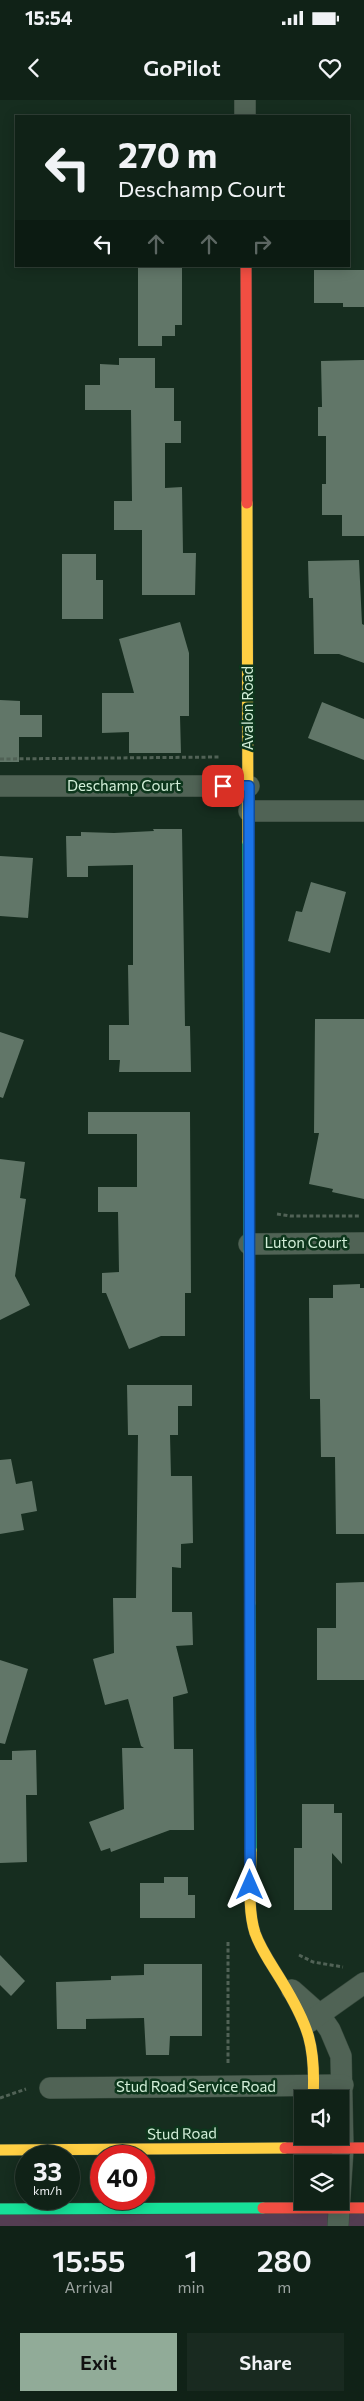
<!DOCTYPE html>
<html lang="en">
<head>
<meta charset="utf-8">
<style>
  :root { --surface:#102217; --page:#192a20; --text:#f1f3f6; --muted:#9ca4a1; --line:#303f36; --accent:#91ab98 }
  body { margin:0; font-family:Commissioner,sans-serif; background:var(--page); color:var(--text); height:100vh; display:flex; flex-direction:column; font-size:19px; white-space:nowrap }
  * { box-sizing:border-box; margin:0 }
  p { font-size:16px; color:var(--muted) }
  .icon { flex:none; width:28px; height:28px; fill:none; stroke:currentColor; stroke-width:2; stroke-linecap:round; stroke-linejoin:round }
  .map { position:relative; height:2126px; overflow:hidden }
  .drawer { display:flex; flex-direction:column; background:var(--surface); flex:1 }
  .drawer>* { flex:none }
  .hud { position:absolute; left:15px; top:15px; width:335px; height:152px; border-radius:0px; box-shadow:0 2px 12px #0003,0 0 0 1px var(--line); background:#102217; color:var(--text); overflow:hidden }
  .fabs { position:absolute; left:294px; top:1990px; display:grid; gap:10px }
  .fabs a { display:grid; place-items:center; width:55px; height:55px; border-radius:0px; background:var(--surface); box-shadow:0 2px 12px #0003,0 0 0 1px var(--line); font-size:25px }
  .speed { position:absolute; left:15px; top:2045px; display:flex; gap:10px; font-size:25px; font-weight:700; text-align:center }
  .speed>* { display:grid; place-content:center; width:65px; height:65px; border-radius:50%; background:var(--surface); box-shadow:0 2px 12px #0003,0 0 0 1px var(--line); line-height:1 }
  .speed small { font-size:12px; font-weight:400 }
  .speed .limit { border:8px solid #d22; background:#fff; color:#111 }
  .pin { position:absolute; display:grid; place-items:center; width:42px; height:42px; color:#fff; margin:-21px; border-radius:10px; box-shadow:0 2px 8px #0006 }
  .me { position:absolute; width:55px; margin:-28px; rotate:0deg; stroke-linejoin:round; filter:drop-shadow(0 0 4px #0008) }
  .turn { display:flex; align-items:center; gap:18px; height:105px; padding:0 20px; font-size:22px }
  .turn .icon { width:65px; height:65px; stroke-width:2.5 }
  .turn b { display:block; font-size:35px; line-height:42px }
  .lanes { display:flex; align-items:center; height:48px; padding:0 20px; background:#0003; justify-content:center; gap:25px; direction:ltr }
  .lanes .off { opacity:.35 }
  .eta { display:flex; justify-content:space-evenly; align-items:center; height:85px; text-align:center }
  .eta b { font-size:30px; font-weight:600; line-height:35px }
  .cta { display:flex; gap:10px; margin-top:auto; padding:10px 20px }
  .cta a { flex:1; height:58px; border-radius:0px; background:var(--accent); color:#111; font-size:20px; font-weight:600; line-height:58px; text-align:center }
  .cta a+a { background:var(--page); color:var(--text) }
  .status { display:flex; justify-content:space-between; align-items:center; height:35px; padding:0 25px; background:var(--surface); direction:ltr }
  .status svg { height:14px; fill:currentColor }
  header { display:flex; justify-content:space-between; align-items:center; height:65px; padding:0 20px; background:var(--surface); font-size:22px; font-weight:600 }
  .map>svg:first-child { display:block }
  .green { fill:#543d52 }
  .building { fill:#617668 }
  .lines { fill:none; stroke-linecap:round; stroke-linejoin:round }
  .street-casing { stroke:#36493c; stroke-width:22 }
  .fast-casing { stroke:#36493c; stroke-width:12 }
  .slow-casing { stroke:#36493c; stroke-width:12 }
  .jam-casing { stroke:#36493c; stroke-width:12 }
  .path { stroke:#516256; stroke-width:3; stroke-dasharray:4 2.5; stroke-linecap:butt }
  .street { stroke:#506355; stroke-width:21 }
  .fast { stroke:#16e098; stroke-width:11 }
  .slow { stroke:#ffcf43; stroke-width:11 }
  .jam { stroke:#f24e42; stroke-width:11 }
  .route-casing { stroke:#114b97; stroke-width:12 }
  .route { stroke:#1a73e8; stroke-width:9 }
  .labels { text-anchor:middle; stroke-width:5; stroke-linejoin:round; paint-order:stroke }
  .street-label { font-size:15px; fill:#d3efd9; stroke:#0d361c }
</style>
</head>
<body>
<div class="status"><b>15:54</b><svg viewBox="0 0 49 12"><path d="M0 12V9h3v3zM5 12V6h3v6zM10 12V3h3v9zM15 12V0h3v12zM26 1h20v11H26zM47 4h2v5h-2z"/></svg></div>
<header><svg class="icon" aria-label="back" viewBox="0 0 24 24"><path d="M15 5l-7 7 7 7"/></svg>GoPilot<svg class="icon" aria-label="heart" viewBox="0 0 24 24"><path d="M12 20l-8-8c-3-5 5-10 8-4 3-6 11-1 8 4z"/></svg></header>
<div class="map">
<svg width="364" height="2126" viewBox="0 0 364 2126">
  <rect width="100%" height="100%" fill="#162d1f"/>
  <polygon class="green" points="364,2108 364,2126 0,2126 0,2109"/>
  <g class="building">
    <polygon points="138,166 182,166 182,225 175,225 175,236 162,236 162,246 138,246"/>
    <polygon points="314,170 364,170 364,207 343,207 343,203 314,203"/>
    <polygon points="119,258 155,258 155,288 174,288 174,321 181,321 181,343 165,343 165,388 182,387 183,453 196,453 195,495 142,495 142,430 114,430 114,401 132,401 131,310 85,310 85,285 100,285 100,264 119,265"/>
    <polygon points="364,260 364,436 342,436 342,415 322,415 322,384 326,384 326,336 318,336 318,307 322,307 321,261"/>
    <polygon points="62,454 96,454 96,480 103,480 103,519 62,519"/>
    <polygon points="359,460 362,524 364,525 364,563 339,554 314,554 313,498 309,498 308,461"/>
    <polygon points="180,522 189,553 189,616 180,616 181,653 129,653 129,632 102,633 102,593 134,593 119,539"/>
    <polygon points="0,600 20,601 20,615 42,615 42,637 19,637 19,662 0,662"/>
    <polygon points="322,602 364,619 364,660 308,638"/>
    <polygon points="153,729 182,729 185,926 190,926 191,972 119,972 120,960 109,960 109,925 129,925 128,865 133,865 133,765 88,766 88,777 67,777 66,736 81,736 81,732 114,733 154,731"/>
    <polygon points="0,756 33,758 28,818 0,816"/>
    <polygon points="311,782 346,792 330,853 288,841 296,811 302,812"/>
    <polygon points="315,919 364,919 364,1099 332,1092 333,1089 309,1084 319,1033 314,1033"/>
    <polygon points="0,932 24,940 3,998 0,997"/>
    <polygon points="88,1012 190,1012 191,1193 185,1193 185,1236 161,1236 129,1249 106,1193 102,1193 102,1173 119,1172 118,1112 98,1112 98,1087 137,1087 137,1034 88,1034"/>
    <polygon points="0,1059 25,1062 20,1098 26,1099 15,1176 30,1205 0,1220"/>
    <polygon points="360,1184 360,1188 364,1188 364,1434 336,1434 335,1357 321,1357 320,1299 310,1299 309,1198 333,1198 333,1185"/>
    <polygon points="127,1285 192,1285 192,1306 178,1306 178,1335 170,1335 171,1376 192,1376 193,1443 181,1444 181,1468 172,1467 172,1512 192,1512 193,1545 176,1546 188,1593 173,1597 174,1649 193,1649 194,1730 170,1730 111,1752 110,1748 101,1751 89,1722 124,1709 122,1648 144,1648 141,1646 128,1599 105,1605 93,1559 114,1553 113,1498 136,1498 138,1335 128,1335"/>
    <polygon points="11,1359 16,1384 32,1381 37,1411 21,1414 24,1430 0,1434 0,1360"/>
    <polygon points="364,1482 364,1580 317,1580 317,1528 336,1528 336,1483"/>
    <polygon points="0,1560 28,1569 5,1644 0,1643"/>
    <polygon points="36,1650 37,1695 26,1695 27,1762 0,1763 0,1660 12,1660 12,1651"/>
    <polygon points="302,1704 334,1704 334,1713 342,1713 342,1764 332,1753 332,1810 294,1810 294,1748 302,1748"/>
    <polygon points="164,1777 188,1777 188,1795 195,1795 195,1818 140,1818 140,1783 164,1783"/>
    <polygon points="0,1855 25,1881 11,1896 0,1885"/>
    <polygon points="144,1864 202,1864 202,1936 170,1936 169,1955 146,1955 144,1918 86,1919 86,1929 57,1929 56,1882 111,1880 111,1876 144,1875"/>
  </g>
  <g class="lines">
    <g class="street-casing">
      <g id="street">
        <polyline points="245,0 245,16"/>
        <polyline points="0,686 249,686"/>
        <polyline points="249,711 364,711"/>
        <polyline points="249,1144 364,1143"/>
        <polyline points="292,1890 319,1914 330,1930 341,1956 343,2049 338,2126"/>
        <polyline points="309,1922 364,1883"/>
        <polyline points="50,1988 343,1985"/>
      </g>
    </g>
    <g class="fast-casing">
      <g id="fast">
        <polyline points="248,742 249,1152"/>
        <polyline points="250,1503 251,1750"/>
        <polyline points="0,2109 263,2108"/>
      </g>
    </g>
    <g class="slow-casing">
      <g id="slow">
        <polyline points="247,403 248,742"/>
        <polyline points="249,1152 250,1503"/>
        <path d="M251 1750C251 1776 247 1808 255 1833 261 1850 272 1865 281 1880 309 1926 316 1946 313 1999"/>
        <polyline points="0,2050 285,2048"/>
      </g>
    </g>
    <g class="jam-casing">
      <g id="jam">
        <polyline points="246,166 247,403"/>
        <polyline points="285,2048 364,2048"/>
        <polyline points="263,2108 364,2108"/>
      </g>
    </g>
    <g class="path">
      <polyline points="0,659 220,657"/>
      <polyline points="277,1114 290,1116 359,1116"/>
      <polyline points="228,1842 228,1963"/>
      <polyline points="299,1855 313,1862 343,1867"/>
      <polyline points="0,1998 26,1989"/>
    </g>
    <use href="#street" class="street"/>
    <use href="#fast" class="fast"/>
    <use href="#slow" class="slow"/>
    <use href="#jam" class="jam"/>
  </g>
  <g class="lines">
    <g class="route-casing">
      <polyline id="route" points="223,686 249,686 250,1785"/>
    </g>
    <use href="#route" class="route"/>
  </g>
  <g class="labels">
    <g class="street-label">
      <text transform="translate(248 608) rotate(-90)" y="5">Avalon Road</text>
      <text x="124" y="691">Deschamp Court</text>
      <text x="306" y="1148">Luton Court</text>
      <text x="196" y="1992">Stud Road Service Road</text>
      <text transform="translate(182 2034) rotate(-1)" y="5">Stud Road</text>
    </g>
  </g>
</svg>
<div class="fabs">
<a><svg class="icon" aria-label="sound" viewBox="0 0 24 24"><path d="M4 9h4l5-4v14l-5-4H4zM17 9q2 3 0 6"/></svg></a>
<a><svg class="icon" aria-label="layers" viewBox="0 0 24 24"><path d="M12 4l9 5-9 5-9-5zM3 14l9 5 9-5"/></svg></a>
</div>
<div class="speed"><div>33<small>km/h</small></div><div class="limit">40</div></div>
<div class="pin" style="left:223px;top:686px;background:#d93025"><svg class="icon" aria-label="arrive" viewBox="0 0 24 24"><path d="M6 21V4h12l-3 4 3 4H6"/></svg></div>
<svg class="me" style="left:250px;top:1785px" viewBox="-20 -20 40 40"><path d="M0-17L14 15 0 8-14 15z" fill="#1a73e8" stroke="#fff" stroke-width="4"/></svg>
<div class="hud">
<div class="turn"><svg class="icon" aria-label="left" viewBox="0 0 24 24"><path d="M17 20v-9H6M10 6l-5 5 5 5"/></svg><div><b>270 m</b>Deschamp Court</div></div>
<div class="lanes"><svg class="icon" aria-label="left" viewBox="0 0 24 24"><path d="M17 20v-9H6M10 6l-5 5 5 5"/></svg><svg class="icon off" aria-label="ahead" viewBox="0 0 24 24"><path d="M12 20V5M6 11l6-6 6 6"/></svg><svg class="icon off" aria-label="ahead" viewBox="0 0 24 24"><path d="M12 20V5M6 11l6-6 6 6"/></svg><svg class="icon off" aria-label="right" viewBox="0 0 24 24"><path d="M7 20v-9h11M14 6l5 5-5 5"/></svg></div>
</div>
</div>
<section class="drawer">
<div class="eta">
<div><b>15:55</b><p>Arrival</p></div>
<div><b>1</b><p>min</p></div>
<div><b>280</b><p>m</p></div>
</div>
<div class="cta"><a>Exit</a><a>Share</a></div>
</section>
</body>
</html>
